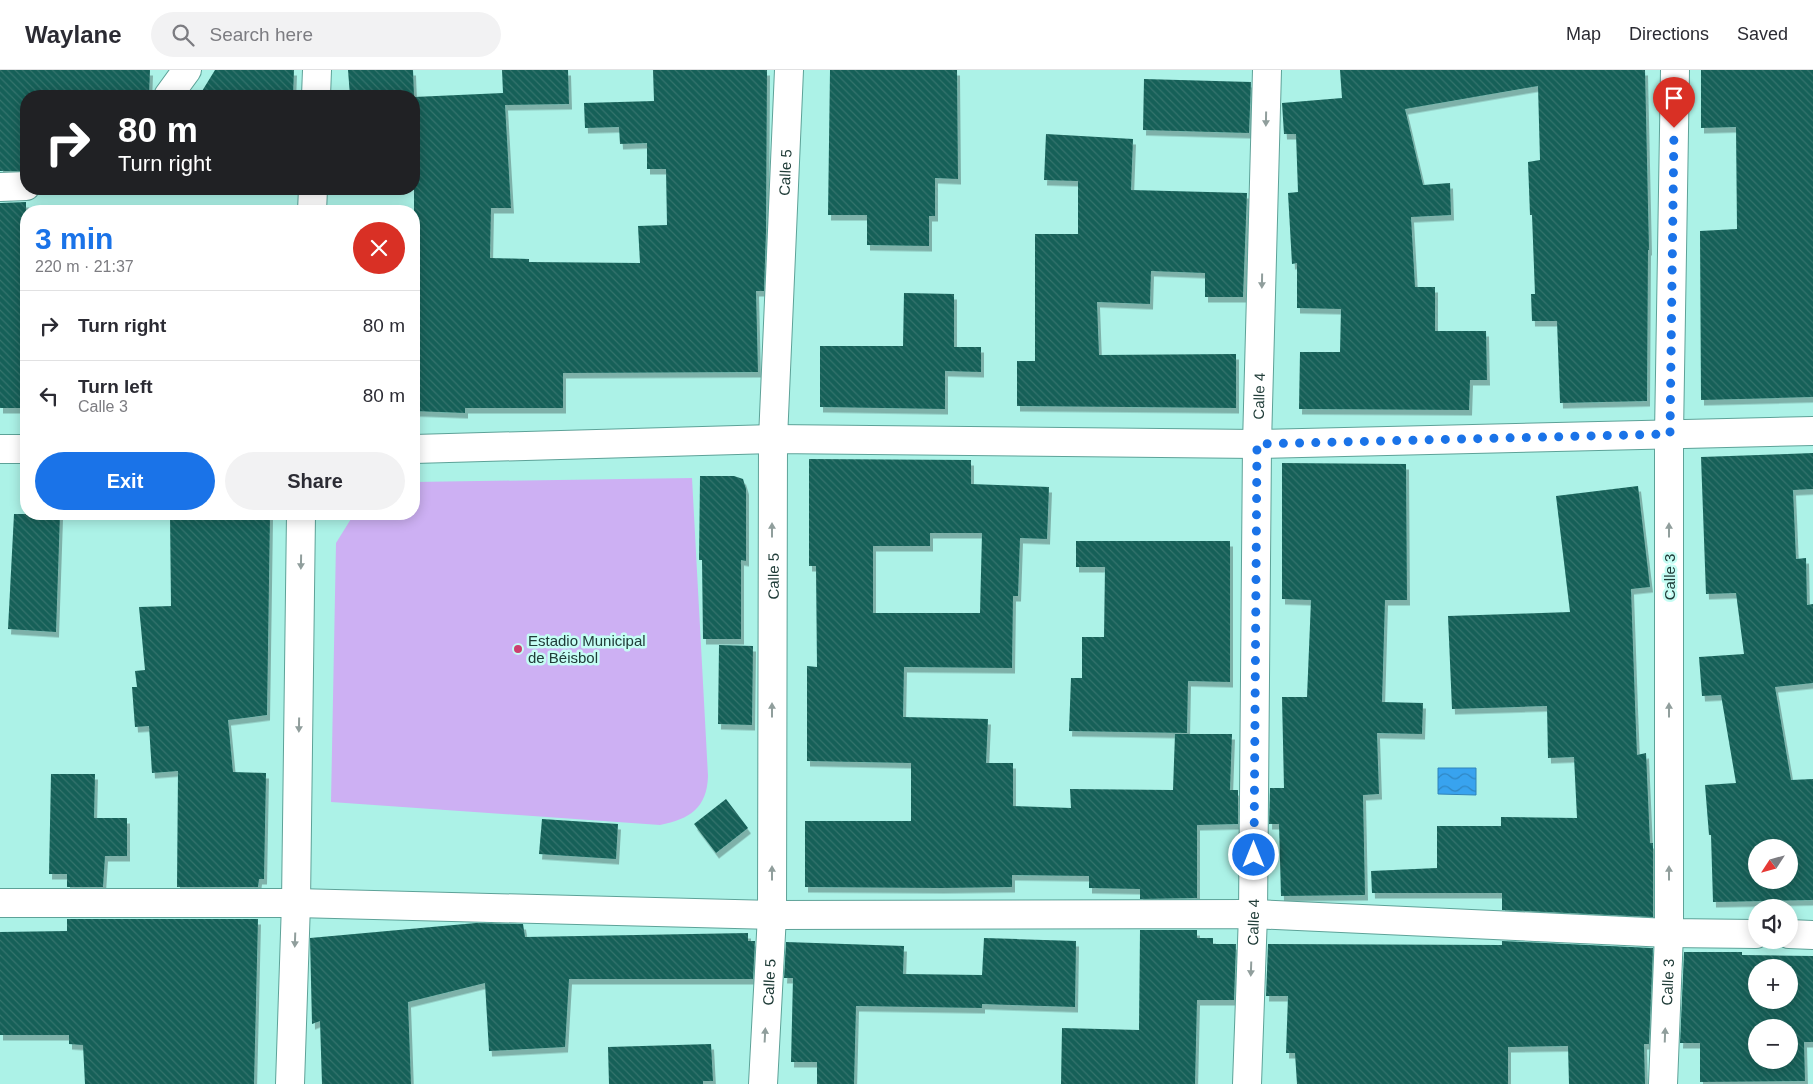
<!DOCTYPE html>
<html lang="en">
<head>
<meta charset="utf-8">
<style>
  :root { --surface:#fff; --page:#f2f2f3; --text:#2b2b33; --muted:#7c7c81; --line:#e1e1e2; --accent:#1a73e8 }
  body { margin:0; font-family:Arial,sans-serif; background:var(--page); color:var(--text); height:100vh; display:flex; flex-direction:column; font-size:19px; white-space:nowrap }
  * { box-sizing:border-box; margin:0 }
  p { font-size:16px; color:var(--muted) }
  .icon { flex:none; width:28px; height:28px; fill:none; stroke:currentColor; stroke-width:2; stroke-linecap:round; stroke-linejoin:round }
  .map { position:relative; flex:1; overflow:hidden }
  .sheet { position:absolute; left:20px; top:135px; width:400px; height:315px; display:flex; flex-direction:column; background:var(--surface); border-radius:20px; box-shadow:0 2px 12px #0003 }
  .sheet>* { flex:none }
  .banner { position:absolute; left:20px; top:20px; width:400px; height:105px; border-radius:20px; box-shadow:0 2px 12px #0003; background:#202124; color:#fff; overflow:hidden }
  .needle { width:32px; rotate:234deg }
  .buttons { position:absolute; left:1748px; top:769px; display:grid; gap:10px }
  .buttons a { display:grid; place-items:center; width:50px; height:50px; border-radius:50%; background:var(--surface); box-shadow:0 2px 12px #0003; font-size:25px }
  .pin { position:absolute; display:grid; place-items:center; width:42px; height:42px; color:#fff; margin:-51px -21px; border-radius:50% 50% 50% 0; rotate:-45deg; box-shadow:0 0 5px #0007 }
  .pin .icon { rotate:45deg }
  .me { position:absolute; width:55px; margin:-28px; rotate:0deg; stroke-linejoin:round; filter:drop-shadow(0 0 4px #0008) }
  .turn { display:flex; align-items:center; gap:18px; height:105px; padding:0 15px; font-size:22px }
  .turn .icon { width:65px; height:65px; stroke-width:2.5 }
  .turn b { display:block; font-size:35px; line-height:42px }
  .round { display:grid; place-items:center; flex:none; width:52px; height:52px; border-radius:26px; background:var(--page) }
  .headline { display:flex; align-items:center; justify-content:space-between; height:85px; padding:0 15px }
  h1 { font-size:30px; font-weight:700; line-height:38px; color:var(--accent) }
  .button { display:flex; gap:10px; margin-top:auto; padding:10px 15px }
  .button a { flex:1; height:58px; border-radius:30px; background:var(--accent); color:#fff; font-size:20px; font-weight:700; line-height:58px; text-align:center }
  .button a+a { background:var(--page); color:var(--text) }
  ul { padding:0; list-style:none }
  li { display:flex; align-items:center; gap:15px; height:70px; padding:0 15px; border-top:1px solid var(--line) }
  li div { flex:1 }
  li b { display:block; font-size:19px }
  li em { font-style:normal }
  header { display:flex; align-items:center; gap:30px; box-sizing:border-box; height:70px; padding:0 25px; background:var(--surface); border-bottom:1px solid var(--line) }
  header strong { font-size:24px }
  nav { display:flex; gap:28px; margin-inline-start:auto; font-size:18px }
  .search { width:350px; height:45px; background:var(--page); display:flex; align-items:center; gap:12px; box-sizing:border-box; padding:0 18px; border-radius:28px; color:var(--muted); font-size:19px }
  .map>svg:first-child { display:block }
</style>
</head>
<body>
<header>
<strong>Waylane</strong>
<div class="search"><svg class="icon" aria-label="search" viewBox="0 0 24 24"><circle cx="10" cy="10" r="6"/><path d="M15 15l6 6"/></svg>Search here</div>
<nav><a>Map</a><a>Directions</a><a>Saved</a></nav>
</header>
<div class="map">
<svg width="1813" height="1014" viewBox="0 0 1813 1014">
  <defs>
    <pattern id="water-waves" width="16" height="10" patternUnits="userSpaceOnUse" patternTransform="scale(1.25)"><rect width="16" height="10" fill="#38a3ef"/><path d="M0 5q4-4 8 0t8 0" fill="none" stroke="#2f86c3"/></pattern>
    <pattern id="building-back-hatch" width="6" height="6" patternUnits="userSpaceOnUse" patternTransform="scale(1.25)"><rect width="6" height="6" fill="#156058"/><path d="M-1 5l2 2M0 0l6 6M5-1l2 2" fill="none" stroke="#36746d"/></pattern>
    <filter id="shadow"><feDropShadow dx="3" dy="5.5" stdDeviation="0" flood-color="#0004"/></filter>
  </defs>
  <rect width="100%" height="100%" fill="#acf2e7"/>
  <path fill="#cdb0f3" d="M692,408L708,706C707,738 690,749 660,755L331,732L336,473L354,444H414V412Z"/>
  <path fill="url(#water-waves)" stroke="#3184b8" d="M1438,698H1476V725L1438,724Z"/>
  <path fill="url(#building-back-hatch)" fill-rule="evenodd" filter="url(#shadow)" d="M0,0H150L149,26H26V101H0Z
    M215,0H294L293,26H199Z
    M348,0H413L414,26H350Z
    M502,0H568L569,34L505,35L511,138H491L490,188L529,189V192L640,193L638,156L667,155L666,99H647V73L620,74L619,57L585,58L584,33L654,31L653,0H767L766,161L764,221H756L758,302L563,303V338H465V343L414,341V27L503,23Z
    M830,0H957L958,109L935,108V146H929V176L867,175V145H828Z
    M1340,0H1645L1649,180H1648L1647,331L1560,333L1557,251H1532L1531,224H1535L1532,145H1530L1528,92L1540,90L1538,16L1405,39L1423,115L1450,113L1451,145L1411,147L1415,217H1435V261H1486L1487,310H1470L1469,340L1299,339L1300,282H1340L1341,239L1297,238V193L1292,194L1288,123L1298,122L1296,64H1284L1282,33L1342,28Z
    M1701,0H1813V327L1701,330L1700,161L1737,159L1736,57L1701,58Z
    M1144,9L1251,12L1249,63L1143,60Z
    M1046,64L1133,69L1131,120L1247,123L1243,227H1205V203L1151,201L1150,234L1097,232L1099,285L1236,284V338L1017,336V291H1035V164H1078V111L1044,110Z
    M26,132V338H0V133Z
    M904,223L954,224V277H981V302L945,301V339L820,337V276H903Z
    M1813,383V419L1793,420L1796,489L1806,488L1807,535L1813,534V613L1775,617L1791,710L1813,709V830L1713,832L1711,765H1709L1705,715L1736,713L1721,625L1702,626L1699,587L1744,584L1736,523L1706,524L1701,387ZM1756,778H1789V810H1756Z
    M809,389L971,390V414L1049,417L1047,469L1020,468L1018,526H1013L1012,598L904,597L903,647L988,649L986,693H1013V736L1071,738L1070,719L1173,720L1175,664H1232L1230,720H1238V754L1197,755V828L1140,829V819L1089,818V806L1012,805V817L941,818L805,817V751H911V693L807,691V596L817,597L816,496H809ZM930,463H982L980,543H873V476H930Z
    M1282,393L1406,394L1407,530H1385L1382,632L1423,633L1422,664L1377,663L1379,724L1363,725L1365,825L1281,826L1279,754H1269L1270,718H1284L1282,627H1307L1311,530L1282,529Z
    M700,406H734L743,409L746,419V491L741,490V569H703L702,490H699Z
    M1638,416L1650,517L1631,519L1635,634L1637,685L1646,683L1650,773H1653V847L1502,840V823H1372L1371,801L1437,798V756H1501V747L1577,748L1574,687L1548,688L1547,636L1452,639L1448,546L1570,542L1556,426Z
    M14,444H60L56,562L8,559Z
    M170,444H270L267,645L228,650L233,702L266,703L264,809H259L258,817H177L178,701L152,703L149,656L135,657L132,617H137L135,601L145,600L139,537L171,536Z
    M1076,471H1230V612L1188,611L1187,663L1069,661L1071,608H1082V567H1104L1105,497H1076Z
    M719,575L753,576L752,655L718,654Z
    M51,704H95L94,748H127V786H105L103,817H67V804H49Z
    M726,729L748,758L716,783L694,754Z
    M542,749L618,754L616,789L539,784Z
    M67,849H258L254,1014H85L83,975L69,974V965H0V862L67,861Z
    M476,853L523,854L525,867L748,863V871H755L753,909H569L565,977L489,981L485,913L408,932L411,1014H322L320,951L312,954L310,868Z
    M1140,860H1197V868H1213V874H1236L1234,930H1197L1195,1014H1061L1062,958L1139,960Z
    M984,868L1076,871L1075,937L982,934V938L856,936L854,1014H817V992H791L793,908H784L786,872L904,876L903,904L982,905Z
    M1502,871L1653,878L1649,974H1644L1645,1014H1569L1568,976L1508,977V1014H1297L1295,983H1286L1288,926H1266L1268,874L1502,875Z
    M1684,882H1742V885L1813,886V972H1804L1805,1011L1700,1012V973H1680ZM1756,898H1789V930H1756ZM1756,958H1789V990H1756Z
    M711,974L713,1011H703V1014H609L608,977Z"/>
  <g fill="none" stroke-linecap="round" stroke-linejoin="round">
    <defs>
      <g id="street">
        <path d="M168,26L187,0"/>
        <path d="M316,26L317,0"/>
        <path d="M0,117L26,116"/>
        <path d="M312,141L313,119"/>
        <path d="M0,379H26"/>
        <path d="M414,379L773,369L1257,374L1813,361"/>
        <path d="M0,833H296L772,845L1253,844L1669,863L1756,864"/>
        <path d="M1789,864L1813,865"/>
        <path d="M290,1014L296,833L301,444"/>
        <path id="s1" d="M763,1014L772,845L773,369L789,0"/>
        <path id="s2" d="M1247,1014L1253,844L1257,374L1267,0"/>
        <path id="s3" d="M1663,1014L1669,863V364L1675,0"/>
      </g>
    </defs>
    <use href="#street" stroke="#5da298" stroke-width="30"/>
    <use href="#street" stroke="#fff" stroke-width="28"/>
  </g>
  <defs><path id="oneway-solid" d="M-6-.8H1V-3.2L6.5 0L1 3.2V.8H-6Z" transform="scale(1.25)"/></defs>
  <g fill="#909e9c">
    <use href="#oneway-solid" transform="translate(1266 49) rotate(91)"/>
    <use href="#oneway-solid" transform="translate(1262 211) rotate(91)"/>
    <use href="#oneway-solid" transform="translate(772 460) rotate(-90)"/>
    <use href="#oneway-solid" transform="translate(1669 460) rotate(-90)"/>
    <use href="#oneway-solid" transform="translate(301 492) rotate(91)"/>
    <use href="#oneway-solid" transform="translate(772 640) rotate(-90)"/>
    <use href="#oneway-solid" transform="translate(1669 640) rotate(-90)"/>
    <use href="#oneway-solid" transform="translate(299 655) rotate(91)"/>
    <use href="#oneway-solid" transform="translate(772 803) rotate(-90)"/>
    <use href="#oneway-solid" transform="translate(1669 803) rotate(-90)"/>
    <use href="#oneway-solid" transform="translate(295 870) rotate(92)"/>
    <use href="#oneway-solid" transform="translate(1251 899) rotate(92)"/>
    <use href="#oneway-solid" transform="translate(765 965) rotate(-87)"/>
    <use href="#oneway-solid" transform="translate(1665 965) rotate(-88)"/>
  </g>
  <g fill="none" stroke-linecap="round" stroke-linejoin="round">
    <path stroke="#1a73e8" stroke-width="9" stroke-dasharray="0 16.2" d="M1254,785L1257,374L1670,364L1674,58"/>
  </g>
  <circle fill="#cc3f6f" stroke="#c5fdf4" stroke-width="2" cx="518" cy="579" r="5"/>
  <g text-anchor="middle" dominant-baseline="central" stroke-width="5" stroke-linejoin="round" paint-order="stroke">
    <g font-size="15" fill="#203c38" stroke="#c5fdf4">
      <text stroke="none"><textPath href="#s1" startOffset="912">Calle 5</textPath></text>
      <text stroke="none"><textPath href="#s2" startOffset="688">Calle 4</textPath></text>
      <text stroke="none"><textPath href="#s1" startOffset="508">Calle 5</textPath></text>
      <text transform="translate(1669 507) rotate(-90)">Calle 3</text>
      <text stroke="none"><textPath href="#s2" startOffset="162">Calle 4</textPath></text>
      <text stroke="none"><textPath href="#s1" startOffset="102">Calle 5</textPath></text>
      <text stroke="none"><textPath href="#s3" startOffset="102">Calle 3</textPath></text>
    </g>
    <g font-size="15" fill="#203c38" stroke="#c5fdf4" text-anchor="start">
      <text x="528" y="570">Estadio Municipal<tspan x="528" dy="17">de Béisbol</tspan></text>
    </g>
  </g>
</svg>
<div class="buttons">
<a><svg class="needle" viewBox="-14 -14 28 28"><path d="M0-13l5 13h-10z" fill="#e53935"/><path d="M0 13l5-13h-10z" fill="#7c7c81"/></svg></a>
<a><svg class="icon" aria-label="sound" viewBox="0 0 24 24"><path d="M4 9h4l5-4v14l-5-4H4zM17 9q2 3 0 6"/></svg></a>
<a>+</a>
<a>−</a>
</div>
<div class="pin" style="left:1674px;top:58px;background:#d93025"><svg class="icon" aria-label="arrive" viewBox="0 0 24 24"><path d="M6 21V4h12l-3 4 3 4H6"/></svg></div>
<svg class="me" style="left:1254px;top:785px" viewBox="-20 -20 40 40"><circle r="17" fill="#1a73e8" stroke="#fff" stroke-width="3"/><path d="M0-11L8 9 0 5-8 9z" fill="#fff"/></svg>
<div class="banner">
<div class="turn"><svg class="icon" aria-label="right" viewBox="0 0 24 24"><path d="M7 20v-9h11M14 6l5 5-5 5"/></svg><div><b>80 m</b>Turn right</div></div>
</div>
<section class="sheet">
<div class="headline"><div><h1>3 min</h1><p>220 m · 21:37</p></div><a class="round" style="background:#d93025;color:#fff"><svg class="icon" aria-label="close" viewBox="0 0 24 24"><path d="M6 6l12 12M18 6L6 18"/></svg></a></div>
<ul>
<li><svg class="icon" aria-label="right" viewBox="0 0 24 24"><path d="M7 20v-9h11M14 6l5 5-5 5"/></svg><div><b>Turn right</b></div><em>80 m</em></li>
<li><svg class="icon" aria-label="left" viewBox="0 0 24 24"><path d="M17 20v-9H6M10 6l-5 5 5 5"/></svg><div><b>Turn left</b><p>Calle 3</p></div><em>80 m</em></li>
</ul>
<div class="button"><a>Exit</a><a>Share</a></div>
</section>
</div>
</body>
</html>
